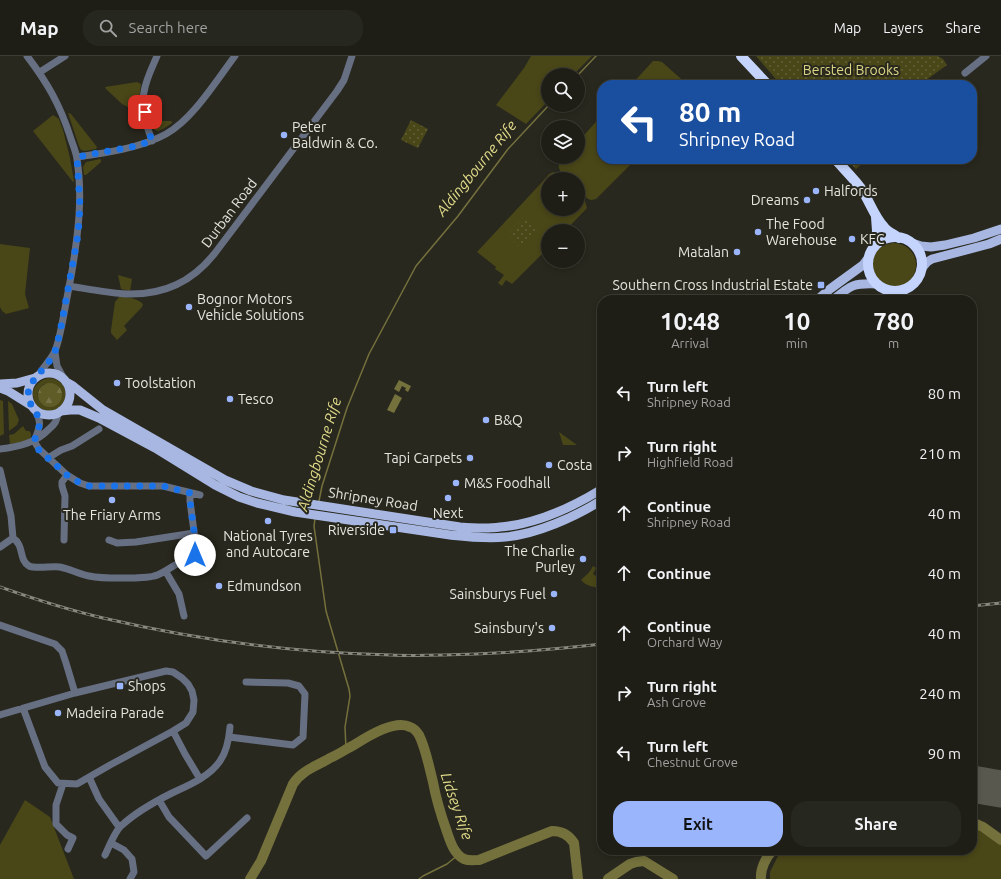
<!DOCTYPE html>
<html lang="en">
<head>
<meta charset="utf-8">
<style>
  :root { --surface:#1e1e16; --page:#26271f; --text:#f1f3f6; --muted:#a1a2a1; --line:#3c3c35; --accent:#9bb5fd }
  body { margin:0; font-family:Ubuntu,sans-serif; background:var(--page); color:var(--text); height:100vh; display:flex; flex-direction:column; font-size:15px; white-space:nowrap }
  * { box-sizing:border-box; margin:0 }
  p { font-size:13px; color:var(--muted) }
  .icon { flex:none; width:22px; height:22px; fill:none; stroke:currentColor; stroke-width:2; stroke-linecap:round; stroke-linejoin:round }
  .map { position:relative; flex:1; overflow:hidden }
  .panel { position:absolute; left:597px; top:239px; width:380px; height:560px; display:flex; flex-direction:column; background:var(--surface); border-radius:16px; box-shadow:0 2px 6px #0003,0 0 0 1px var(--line) }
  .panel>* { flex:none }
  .banner { position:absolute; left:597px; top:24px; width:380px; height:84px; border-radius:16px; box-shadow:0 2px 6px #0003,0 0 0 1px var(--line); background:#1a4fa0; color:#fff; overflow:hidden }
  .buttons { position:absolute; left:541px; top:12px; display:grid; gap:8px }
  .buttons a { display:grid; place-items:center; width:44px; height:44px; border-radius:50%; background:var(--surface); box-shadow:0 2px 6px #0003,0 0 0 1px var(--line); font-size:20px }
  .pin { position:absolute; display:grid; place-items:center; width:34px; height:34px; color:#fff; margin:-17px; border-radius:8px; box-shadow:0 2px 6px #0006 }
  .me { position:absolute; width:44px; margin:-22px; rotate:0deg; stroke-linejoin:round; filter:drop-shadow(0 0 3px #0008) }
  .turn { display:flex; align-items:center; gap:14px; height:84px; padding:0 16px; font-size:18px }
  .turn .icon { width:52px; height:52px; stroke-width:2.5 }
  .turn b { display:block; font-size:28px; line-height:34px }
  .eta { display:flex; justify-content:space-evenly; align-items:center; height:68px; text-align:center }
  .eta b { font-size:24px; font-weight:700; line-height:28px }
  .action { display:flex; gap:8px; margin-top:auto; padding:8px 16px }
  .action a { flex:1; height:46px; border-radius:16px; background:var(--accent); color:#111; font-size:16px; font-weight:700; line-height:46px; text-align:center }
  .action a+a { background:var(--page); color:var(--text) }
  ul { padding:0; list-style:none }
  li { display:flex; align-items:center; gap:12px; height:60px; padding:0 16px }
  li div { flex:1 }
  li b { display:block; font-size:15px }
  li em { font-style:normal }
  header { display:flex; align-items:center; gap:24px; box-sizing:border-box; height:56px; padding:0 20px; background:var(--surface); border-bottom:1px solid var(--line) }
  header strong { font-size:19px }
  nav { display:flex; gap:22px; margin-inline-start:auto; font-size:14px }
  .search { width:280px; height:36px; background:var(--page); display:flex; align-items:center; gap:10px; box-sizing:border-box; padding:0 14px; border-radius:16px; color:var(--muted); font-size:15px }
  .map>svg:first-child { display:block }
</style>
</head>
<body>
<header>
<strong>Map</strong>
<div class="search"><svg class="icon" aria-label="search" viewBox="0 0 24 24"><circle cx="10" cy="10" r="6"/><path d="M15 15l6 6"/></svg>Search here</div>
<nav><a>Map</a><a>Layers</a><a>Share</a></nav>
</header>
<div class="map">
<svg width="1001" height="823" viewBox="0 0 1001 823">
  <defs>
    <pattern id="forest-firs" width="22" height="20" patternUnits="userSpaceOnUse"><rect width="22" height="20" fill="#605c28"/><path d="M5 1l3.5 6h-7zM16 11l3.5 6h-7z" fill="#777347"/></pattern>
    <pattern id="park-dots" width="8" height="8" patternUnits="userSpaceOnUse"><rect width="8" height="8" fill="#494618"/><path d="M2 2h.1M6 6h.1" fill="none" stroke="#636139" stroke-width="1.8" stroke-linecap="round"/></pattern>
  </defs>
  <rect width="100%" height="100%" fill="#28281e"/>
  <path fill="#494618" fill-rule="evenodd" d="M531,0H592L573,19H548V45L526,68L496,49L524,12Z
    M653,5H658L662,6L688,29H631Z
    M137,26L141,28L139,44L140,56H138L122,48L106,33L105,31Z
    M68,57H69L71,58L97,91L96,93L85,95L81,94L79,90Z
    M53,59L59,63L63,74L70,102L74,125L73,126L33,75Z
    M602,59V103H636L596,143L591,144L588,143L578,133V123H568C559,113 554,112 565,101H578V86Z
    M152,65H171L172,66V67L163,73L158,75C152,74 152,70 152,65Z
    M100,103L101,104V106L86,119H84L83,111L86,106Z
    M553,116L558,118L563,123H548V153H578V138L585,145L587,152L565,175H548V192L512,228L506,224L502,230L498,227L504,219L495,213L496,211L477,196L543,125L549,118Z
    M872 209a22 22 0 1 1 44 0a22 22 0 1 1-44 0Z
    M0,188L30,192L25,238L29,252L6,258L2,255L0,251Z
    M118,219L132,223L130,235L121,233Z
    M119,241C128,241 137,242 143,248L142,251L124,270L127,274L117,284L111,277V274L115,246Z
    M48,322C77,323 66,363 44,354C40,352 36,349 35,346C29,334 37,325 48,322ZM44,328L58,330L61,338L60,345L42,348C36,341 36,334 44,328Z
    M0,344L3,345L4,378L0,380Z
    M8,345L12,348L19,364L17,369L9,375Z
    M23,370L26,375H29L31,377V381C26,386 17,387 10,388L9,379L14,378Z
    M559,376L577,389H563Z
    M593,510L596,512L593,518L602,524V531C594,532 586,530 581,524C587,518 588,519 593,510Z
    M25,744L50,761L74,823H0V789Z
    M972,770L980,772L1001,789V823H770V816L781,794H972Z"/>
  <path fill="url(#forest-firs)" d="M38 339a12 12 0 1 1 24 0a12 12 0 1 1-24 0Z"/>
  <path fill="url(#park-dots)" d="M756,0H938L943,3L947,9L919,29H781Z
    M411,64L428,73L418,92L401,84Z
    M846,103H861L864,106L856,113Z
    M525,160L539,174L521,192L507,178Z"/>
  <path fill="#75713d" d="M399,324L411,330L408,336L405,334L406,332L402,330L399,336L394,333Z
    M395,338L402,342L394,357L387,354Z"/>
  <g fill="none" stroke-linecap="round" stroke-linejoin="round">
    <path stroke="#75713d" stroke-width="1.5" d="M578,19L596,0
      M319,445L322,430L347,352L369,298L416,210L458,160L508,93L549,49
      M315,463L314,470L326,555L349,633L350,640L345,671L346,693
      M419,823L423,820L447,808L458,799"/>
    <path stroke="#75713d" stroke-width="10" d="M972,766L983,771L1001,784
      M250,823L261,805L293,728C302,714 317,710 330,702C339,698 346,693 354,689C367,681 395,663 410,671C414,672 417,676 419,679C426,693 429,711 433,726C436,743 441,759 447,776C450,785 454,798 464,803C469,805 474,804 479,804L552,775C561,775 569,779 574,787L578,823
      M608,823L630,808L636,806L644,805L673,823
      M761,823C760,813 766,801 773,794"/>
    <path stroke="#58584e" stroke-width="37" d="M972,728L1001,733"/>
    <path stroke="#676f83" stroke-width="7" d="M27,0C47,26 60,49 70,80C72,87 76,95 77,103C83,141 78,178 72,215C69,231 66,247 63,263C61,273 59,285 55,295C51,304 43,311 38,320
      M40,16L65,0
      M965,17L986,0
      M152,85C147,72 141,49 144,36C146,23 152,12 157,0
      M77,101C105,97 141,92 166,78C193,63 216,25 235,0
      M69,230C88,233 108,237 127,238C164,239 192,226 215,197L337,35L344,24L352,0
      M55,296L57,310L64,323
      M33,352C43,365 40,371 34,385
      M34,385L39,393L67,419L80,427L89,430H163L200,439
      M0,393C18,391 36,387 49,373C55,368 57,365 58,357
      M48,402L61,394L72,390L99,373
      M0,414L11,460L13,482L0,491
      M13,482C25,490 18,503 29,510C35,513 51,510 60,511C70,513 79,518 89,520C104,523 120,522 135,522C141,521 148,522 154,520C162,518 168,513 175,509C182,505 188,502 195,499L196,491L190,445V437
      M64,484L65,440L62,430V426L67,419
      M109,484L117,487L136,486L194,477
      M166,516L179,538L184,560
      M0,569L55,588L62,595L66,607L75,637
      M0,659L75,637L166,615L173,616L182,622L188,628L192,635L194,644L193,656L186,667L173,675L110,709L77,728L58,727L45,711L23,652
      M173,675L185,698L200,723
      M229,681L293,689L303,681L305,638L299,630L288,627L246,626
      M89,721L99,743L119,771
      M63,728L56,749V768L67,779L73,782L68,793
      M159,744L169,761L206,800L247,762
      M111,787L124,794L132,803L134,816L130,823
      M105,799C109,791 115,775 121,770C136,756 154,746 172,737C189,729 209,721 220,705C227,695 229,683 230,671"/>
    <path stroke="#a8b7e1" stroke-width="9" d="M912,187L921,190L931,191L945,189L974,182L1001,173
      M921,213L927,206L932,203L989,188L1001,183
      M817,244L830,233L863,209L869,201
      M833,244C851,229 853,227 877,228
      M28 338a21 21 0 1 1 42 0a21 21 0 1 1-42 0Z
      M66,326L73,330L103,354L225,424L251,435L284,444L460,471C473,472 487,473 500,471C537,468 571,452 602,433
      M0,328L17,327L35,322
      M0,332L8,335L32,350
      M61,355L70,354H80L99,362L155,392L215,429L239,441L257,447L295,456L450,479C469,481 487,483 505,481C537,478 575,461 602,444"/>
    <path stroke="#c5d4fc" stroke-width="10" d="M741,0L768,29
      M835,103C843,112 852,121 860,131C869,143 873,159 884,171C888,176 894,178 899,182
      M868 208a27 27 0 1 1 54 0a27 27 0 1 1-54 0Z
      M875,190L877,175L876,161"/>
    <defs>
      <path id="rail" d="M0,531C34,543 68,554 103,562C197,584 294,597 391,599C408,600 426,599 443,599C496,598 549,594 602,588
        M972,550L1001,547"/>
    </defs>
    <use href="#rail" stroke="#88887f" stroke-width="3"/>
    <use href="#rail" stroke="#28281e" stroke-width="1.5" stroke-dasharray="4.5" stroke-linecap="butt"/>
  </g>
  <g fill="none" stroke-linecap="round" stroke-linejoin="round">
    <path stroke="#1a73e8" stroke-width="7" stroke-dasharray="0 12.6" d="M145,56L149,76L152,85L136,90L77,101L80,150L78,179L60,276L55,296L51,303L42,314L38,320L31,327L29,332L28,338L29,345L36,357L39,362V374L34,385L39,394L67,419L80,427L89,430H163L190,437V445L196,491L195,499"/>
  </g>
  <g fill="#9bb5fd" stroke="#28281e" stroke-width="1.5">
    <circle cx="284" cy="79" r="4"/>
    <circle cx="816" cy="135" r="4"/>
    <circle cx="807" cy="144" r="4"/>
    <circle cx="758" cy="176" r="4"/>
    <circle cx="852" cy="183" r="4"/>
    <circle cx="737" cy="196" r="4"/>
    <rect x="817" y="225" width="8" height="8" rx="2"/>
    <circle cx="189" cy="251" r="4"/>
    <circle cx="117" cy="327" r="4"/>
    <circle cx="230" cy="343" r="4"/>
    <circle cx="486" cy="364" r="4"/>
    <circle cx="470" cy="402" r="4"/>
    <circle cx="549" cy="409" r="4"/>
    <circle cx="456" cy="427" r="4"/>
    <circle cx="448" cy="442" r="4"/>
    <circle cx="112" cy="444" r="4"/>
    <circle cx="268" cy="465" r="4"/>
    <rect x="389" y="470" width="8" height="8" rx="2"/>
    <circle cx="583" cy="503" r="4"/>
    <circle cx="219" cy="530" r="4"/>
    <circle cx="554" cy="538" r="4"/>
    <circle cx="552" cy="572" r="4"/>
    <rect x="116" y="626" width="8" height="8" rx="2"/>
    <circle cx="58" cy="657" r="4"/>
  </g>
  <g text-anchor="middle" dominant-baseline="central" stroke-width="4" stroke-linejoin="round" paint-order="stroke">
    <g font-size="14" fill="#dbd584" stroke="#28281e">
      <text x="851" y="14">Bersted Brooks</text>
    </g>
    <g font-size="14" fill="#e5e5de" stroke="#28281e" text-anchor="start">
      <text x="292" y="71">Peter<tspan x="292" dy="16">Baldwin &amp; Co.</tspan></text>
      <text x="824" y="135">Halfords</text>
      <text x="799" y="144" text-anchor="end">Dreams</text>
      <text x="766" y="168">The Food<tspan x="766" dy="16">Warehouse</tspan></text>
      <text x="860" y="183">KFC</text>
      <text x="729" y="196" text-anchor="end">Matalan</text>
      <text x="813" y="229" text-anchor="end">Southern Cross Industrial Estate</text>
      <text x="197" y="243">Bognor Motors<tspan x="197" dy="16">Vehicle Solutions</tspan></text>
      <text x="125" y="327">Toolstation</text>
      <text x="238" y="343">Tesco</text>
      <text x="494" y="364">B&amp;Q</text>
      <text x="462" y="402" text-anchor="end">Tapi Carpets</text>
      <text x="557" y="409">Costa</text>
      <text x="464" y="427">M&amp;S Foodhall</text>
      <text x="448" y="457" text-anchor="middle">Next</text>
      <text x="112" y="459" text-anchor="middle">The Friary Arms</text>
      <text x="385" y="474" text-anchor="end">Riverside</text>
      <text x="268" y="480" text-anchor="middle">National Tyres<tspan x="268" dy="16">and Autocare</tspan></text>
      <text x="575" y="495" text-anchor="end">The Charlie<tspan x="575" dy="16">Purley</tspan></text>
      <text x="227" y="530">Edmundson</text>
      <text x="546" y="538" text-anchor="end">Sainsburys Fuel</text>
      <text x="544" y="572" text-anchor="end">Sainsbury's</text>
      <text x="128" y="630">Shops</text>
      <text x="66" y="657">Madeira Parade</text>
    </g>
    <g font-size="14" fill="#e5e5de" stroke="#28281e">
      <text transform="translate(229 157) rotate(-53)">Durban Road</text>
      <text transform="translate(373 443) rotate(9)">Shripney Road</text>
    </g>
    <g font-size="15" font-style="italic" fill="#e0da89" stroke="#28281e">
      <text transform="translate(476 112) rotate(-51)">Aldingbourne Rife</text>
      <text transform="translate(319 398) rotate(-73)">Aldingbourne Rife</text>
      <text transform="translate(457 750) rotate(71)">Lidsey Rife</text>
    </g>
  </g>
</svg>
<div class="buttons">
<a><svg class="icon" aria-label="search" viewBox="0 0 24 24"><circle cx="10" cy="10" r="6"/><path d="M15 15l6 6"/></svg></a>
<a><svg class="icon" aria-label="layers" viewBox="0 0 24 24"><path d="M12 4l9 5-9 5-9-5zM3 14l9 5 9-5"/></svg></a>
<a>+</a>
<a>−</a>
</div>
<div class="pin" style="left:145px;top:56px;background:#d93025"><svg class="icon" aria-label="arrive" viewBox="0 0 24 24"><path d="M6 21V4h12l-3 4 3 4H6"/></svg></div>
<svg class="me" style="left:195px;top:499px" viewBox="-20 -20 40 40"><circle r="19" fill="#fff"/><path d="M0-13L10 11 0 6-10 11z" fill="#1a73e8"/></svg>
<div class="banner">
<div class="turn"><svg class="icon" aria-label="left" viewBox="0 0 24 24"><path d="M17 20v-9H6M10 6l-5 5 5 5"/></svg><div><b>80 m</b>Shripney Road</div></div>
</div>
<section class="panel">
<div class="eta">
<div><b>10:48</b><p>Arrival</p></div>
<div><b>10</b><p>min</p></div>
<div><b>780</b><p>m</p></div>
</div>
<ul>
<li><svg class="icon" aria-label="left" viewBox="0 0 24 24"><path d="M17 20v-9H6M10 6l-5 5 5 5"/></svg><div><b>Turn left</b><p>Shripney Road</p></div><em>80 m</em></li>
<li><svg class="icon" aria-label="right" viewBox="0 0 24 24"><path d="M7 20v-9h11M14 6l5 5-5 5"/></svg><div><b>Turn right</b><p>Highfield Road</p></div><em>210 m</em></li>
<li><svg class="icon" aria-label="ahead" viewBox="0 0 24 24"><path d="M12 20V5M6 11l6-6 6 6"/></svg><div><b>Continue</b><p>Shripney Road</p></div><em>40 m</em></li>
<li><svg class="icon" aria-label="ahead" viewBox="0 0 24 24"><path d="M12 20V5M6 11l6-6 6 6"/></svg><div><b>Continue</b></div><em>40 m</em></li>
<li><svg class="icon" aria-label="ahead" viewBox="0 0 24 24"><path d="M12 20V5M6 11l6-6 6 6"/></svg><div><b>Continue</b><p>Orchard Way</p></div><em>40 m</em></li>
<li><svg class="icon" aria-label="right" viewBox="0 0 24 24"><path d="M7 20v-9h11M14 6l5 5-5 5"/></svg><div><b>Turn right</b><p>Ash Grove</p></div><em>240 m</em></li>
<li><svg class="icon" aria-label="left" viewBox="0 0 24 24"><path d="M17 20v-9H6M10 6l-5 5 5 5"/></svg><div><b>Turn left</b><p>Chestnut Grove</p></div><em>90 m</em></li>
</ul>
<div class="action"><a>Exit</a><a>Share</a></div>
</section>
</div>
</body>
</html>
